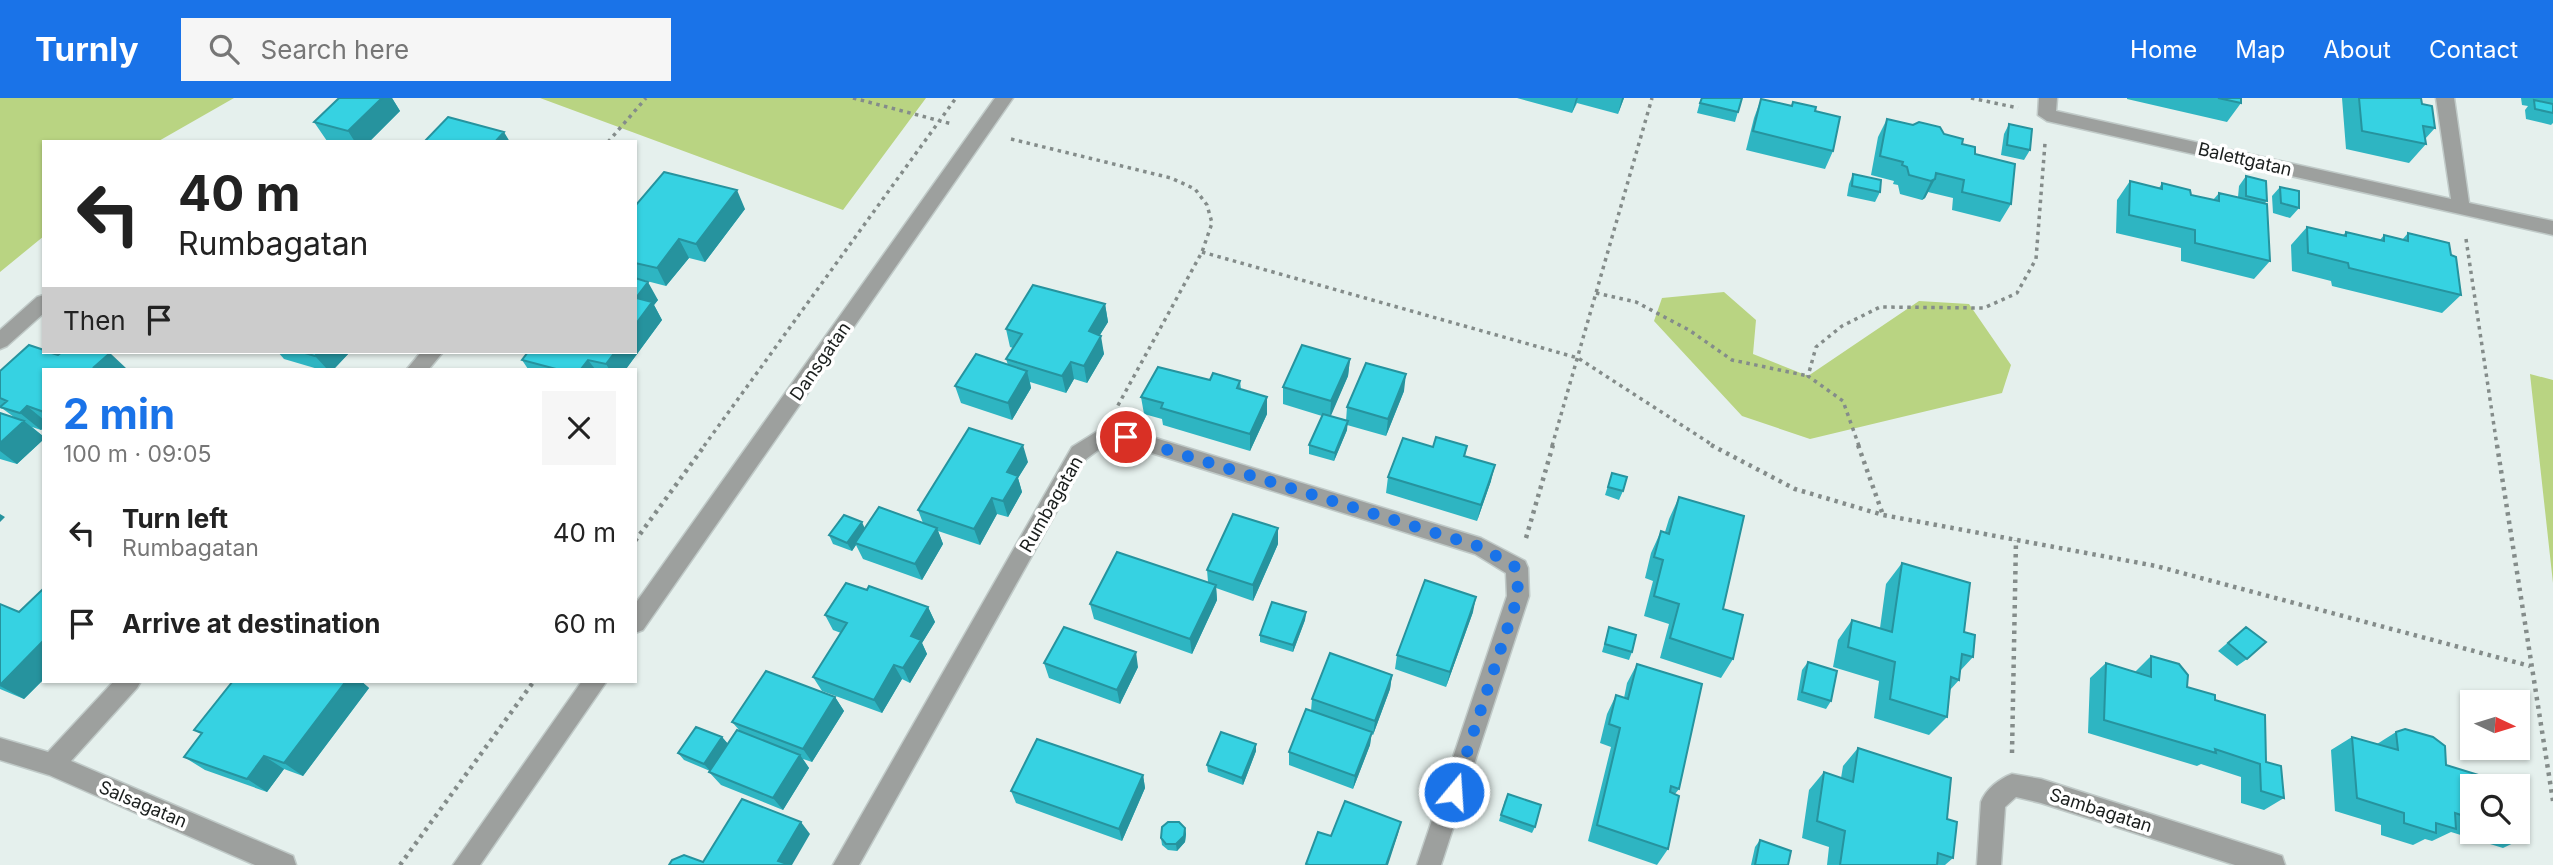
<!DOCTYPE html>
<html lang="en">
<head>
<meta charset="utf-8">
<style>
  :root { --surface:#fff; --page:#f6f6f6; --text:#222; --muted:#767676; --accent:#1a73e8 }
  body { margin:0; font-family:Inter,sans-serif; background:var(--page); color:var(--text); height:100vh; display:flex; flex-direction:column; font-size:26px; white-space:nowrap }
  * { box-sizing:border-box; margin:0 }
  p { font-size:23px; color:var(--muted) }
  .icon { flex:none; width:38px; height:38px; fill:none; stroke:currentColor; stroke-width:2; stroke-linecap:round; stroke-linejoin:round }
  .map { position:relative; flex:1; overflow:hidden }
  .details { position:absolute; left:42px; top:270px; width:595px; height:315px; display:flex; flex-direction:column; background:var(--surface); border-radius:0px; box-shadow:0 2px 5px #0004 }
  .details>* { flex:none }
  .top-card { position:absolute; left:42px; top:42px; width:595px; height:214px; border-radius:0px; box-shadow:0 2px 5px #0004; background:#fff; color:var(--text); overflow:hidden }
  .needle { width:46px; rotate:94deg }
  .buttons { position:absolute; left:2460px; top:592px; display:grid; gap:14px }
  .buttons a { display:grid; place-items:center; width:70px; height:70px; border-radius:0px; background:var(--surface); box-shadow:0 2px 5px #0004; font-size:35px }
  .pin { position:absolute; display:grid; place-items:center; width:60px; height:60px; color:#fff; margin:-30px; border:4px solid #fff; border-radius:50%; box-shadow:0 2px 7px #0007 }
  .me { position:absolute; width:77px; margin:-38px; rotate:18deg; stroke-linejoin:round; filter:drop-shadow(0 0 5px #0008) }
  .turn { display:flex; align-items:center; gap:24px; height:147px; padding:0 21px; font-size:32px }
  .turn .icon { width:91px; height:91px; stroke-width:2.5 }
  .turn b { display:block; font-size:49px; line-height:60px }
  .then { display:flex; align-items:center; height:66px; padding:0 21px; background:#0003; gap:14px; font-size:26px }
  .round { display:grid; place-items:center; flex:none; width:74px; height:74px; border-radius:0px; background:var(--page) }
  .headline { display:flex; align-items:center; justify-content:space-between; height:119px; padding:0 21px }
  h1 { font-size:42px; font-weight:700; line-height:52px; color:var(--accent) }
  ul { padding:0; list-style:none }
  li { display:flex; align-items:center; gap:21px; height:91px; padding:0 21px }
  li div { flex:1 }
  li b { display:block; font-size:26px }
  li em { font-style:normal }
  header { display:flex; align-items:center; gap:42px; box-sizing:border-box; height:98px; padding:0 35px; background:var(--accent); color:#fff }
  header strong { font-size:33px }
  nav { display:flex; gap:38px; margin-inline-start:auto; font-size:24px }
  .search { width:490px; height:63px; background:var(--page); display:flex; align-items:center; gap:18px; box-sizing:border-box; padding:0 24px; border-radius:0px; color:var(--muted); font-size:26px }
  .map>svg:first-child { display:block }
</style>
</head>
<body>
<header>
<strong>Turnly</strong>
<div class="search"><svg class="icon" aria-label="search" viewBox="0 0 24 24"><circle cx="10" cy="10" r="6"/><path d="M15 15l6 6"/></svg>Search here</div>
<nav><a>Home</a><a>Map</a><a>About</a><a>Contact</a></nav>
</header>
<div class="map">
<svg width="2553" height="767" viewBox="0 0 2553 767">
  <rect width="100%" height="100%" fill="#e5f0ed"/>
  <path fill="#b9d482" d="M0,0H234L157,44H44V138L0,174Z
    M540,0H926L843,112Z
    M1724,194L1756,222L1753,256L1808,278L1919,203L1969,206L2011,267L2002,295L1810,341L1742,318L1654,223L1662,200Z
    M2530,276L2553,282V485Z"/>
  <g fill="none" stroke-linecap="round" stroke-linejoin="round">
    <defs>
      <path id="minor" d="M995,0H1013L643,532L635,535V506Z
        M2039,0H2057L2056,13L2451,101L2436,0H2454L2469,105L2553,123V137L2047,23L2038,17Z
        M44,197V215L7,248L0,251V232L37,199Z
        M421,254H443L429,271H407Z
        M1101,331H1126L1481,440L1525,463L1528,470L1529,498L1441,767H1417L1507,498L1506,475L1475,456L1126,347H1105L1086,361L859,767H833L1072,349Z
        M114,583H141L137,590L71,663L293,758L296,767H255L49,677L0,662V640L48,654Z
        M582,583H607L480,767H453Z
        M2012,676L2041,681L2273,755L2282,758L2285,767H2235L2041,705L2016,699L2005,709L2001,767H1977L1981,704C1986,691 1999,681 2012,676Z"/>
    </defs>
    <use href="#minor" stroke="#c0cac8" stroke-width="3"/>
    <path stroke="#848c8a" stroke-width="3.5" stroke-dasharray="3.5 4.5" stroke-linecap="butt" d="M853,0L952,26
      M1971,0L2018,10
      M1011,41L1171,80L1195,91L1207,107L1212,125L1202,154L1116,311
      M608,44L646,0
      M2466,141L2497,348
      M1202,154L1578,260L1714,348
      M1596,195L1636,204L1689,232L1732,262L1808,278
      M704,348L956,0
      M1552,348L1652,0
      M1859,348L1843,303L1808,278L1816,249L1842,228L1880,209L1984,210L2017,195L2036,161L2045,45"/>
    <path stroke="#848c8a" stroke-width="4.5" stroke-dasharray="3.5 5" stroke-linecap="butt" d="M1711,347L1795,391L1883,417L2156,468L2530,568
      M1858,347L1883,417
      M2497,347L2553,703
      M1526,440L1553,347
      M635,443L705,347
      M2012,655L2016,442
      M400,767L534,583"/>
    <use href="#minor" fill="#9da09e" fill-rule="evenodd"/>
  </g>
  <path fill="#2eb5c2" d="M339,0H392L400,13L369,44H331L327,43L314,24Z
    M1517,0H1624L1618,16L1577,5L1572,15Z
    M1701,0H1742L1735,24L1697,15Z
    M2127,0H2241V5L2227,24L2127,1Z
    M2342,0H2421L2422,6L2435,30L2425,41L2426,46L2409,65L2346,51Z
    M2521,0H2553V25L2551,27L2526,21L2525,12L2528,8L2522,7Z
    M1761,1L1815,13L1833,53L1825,71L1746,52L1754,20Z
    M1887,21L1944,36L1962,46L1975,56L2011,106L2000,124L1952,112L1953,100L1928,94L1925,100L1922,102L1900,96L1898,87L1893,86L1894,83L1871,77L1878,39Z
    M2009,26L2030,52L2024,62L2001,57L2004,36Z
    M1853,76L1880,94L1875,104L1847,98L1849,86Z
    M2246,78L2267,103L2265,105L2270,163L2254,181L2181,163V150L2116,135L2117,102L2130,83L2159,90L2162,85L2191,97L2213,102L2219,95L2238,99L2239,88Z
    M2280,89L2299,110L2290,120L2273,115L2272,98Z
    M635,108L745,111L705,164L689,160L666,188L635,180Z
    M2307,129L2343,137L2346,134L2380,142L2384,137L2402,142L2408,135L2451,157L2461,197L2442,215L2332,188L2331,183L2292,173L2291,147Z
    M635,180L658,202L654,207L662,222L626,271H528L522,262Z
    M1105,206L1108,224L1099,238L1104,256L1087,285L1074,281L1066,295L1030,284L1031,290L1012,322L961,305L955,288L1008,267L1006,261L1013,250L1010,249L1006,231Z
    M278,254H350L334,271H318L284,261Z
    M1350,261L1348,278L1330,318L1346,323L1347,309L1404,293L1386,338L1347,327V332L1334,363L1309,356V347L1322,318L1283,306V289Z
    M44,271V329L41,332L32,329L44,339V341L17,366L0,361V315L14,319L3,311L0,310V273Z
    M1210,282L1240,283L1241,291L1267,299V316L1250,353L1163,327L1162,321L1144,316L1141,299Z
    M1467,348L1465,358L1491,383L1477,423L1386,395L1388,379L1433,349Z
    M1028,364L1018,380L1022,394L1008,419L997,416L980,447L938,433L943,446L922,482L863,461L856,447L852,453L833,446L829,437L865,430L923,425L918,412Z
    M1612,375L1623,393L1619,402L1605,397Z
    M1679,399L1723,511L1733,561L1721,580L1660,560L1669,526L1644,518L1653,483L1645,480L1651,455L1661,433L1665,434L1669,421Z
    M1278,446L1253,503L1216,490L1217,502L1192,556L1094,521L1090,506L1208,484L1207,472Z
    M1902,465L1964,534L1973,559L1960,573L1959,582L1950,592L1947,619L1929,637L1874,620L1879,583L1833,569L1838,542L1852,522L1880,530L1886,486Z
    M44,490V581L24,601L0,591V506L19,514Z
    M867,492L928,509L935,524L922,545L927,556L910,585L902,581L882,615L822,593L813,579L841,535L833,532L825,517Z
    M1306,514L1305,522L1293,554L1260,544V537Z
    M1473,514L1446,589L1395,571L1397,557Z
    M1609,529L1632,554L1629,562L1602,554Z
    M2246,529L2247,561L2237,568L2218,553Z
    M2151,558L2187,589L2215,602L2266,664L2284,700L2264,712L2241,705V679L2201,666L2197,668L2088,635L2090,580L2106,565L2135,574Z
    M1808,564L1831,603L1826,611L1797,602L1802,572Z
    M1044,565L1138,569L1120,606L1049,580Z
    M1637,566L1679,691L1675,696L1668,751L1657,767L1588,743L1611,649L1600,645L1607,616L1616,597L1624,600L1627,585Z
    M1392,577L1390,591L1373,637L1371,636L1370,647L1353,691L1289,667V654L1311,613L1312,601Z
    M233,583H361L369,590L303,678L284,671L267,694L205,672L184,659L201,636L194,632Z
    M835,599L844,613L812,664L803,661L809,670L783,712L721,687L709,674L710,673L684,662L678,655L722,639L728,646L740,633L732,624Z
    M2396,634L2446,667L2473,688V733H2518L2528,738L2503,750L2451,734L2432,743L2425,741L2413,747L2381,737V727L2335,713L2331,652L2352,639L2377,646Z
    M1256,646V653L1243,687L1208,674L1207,667Z
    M1858,650L1947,721L1953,760L1945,767H1827L1829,749L1802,740L1809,692L1824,674L1841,680L1843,668Z
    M1143,677L1145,690L1122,743L1016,705L1011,693Z
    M1505,702L1535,729L1532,735L1499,723Z
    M1185,730L1186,736L1185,744L1177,753L1168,752L1162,747L1161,740Z
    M1760,742L1788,767H1751L1755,749Z"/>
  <path fill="#26939e" d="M382,0H392L400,13L369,44H355L348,33Z
    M1576,0H1578L1572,15Z
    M1622,0H1624L1618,16Z
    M504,34L510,44H495Z
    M1935,81L1925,100L1922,102L1931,83Z
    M737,92L745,111L705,164L696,146Z
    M679,141L689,160L666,188L657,170Z
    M648,184L658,202L654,207L662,222L626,271H609L606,266L615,254H635L636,200Z
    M1105,206L1108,224L1092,250L1089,233Z
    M1101,238L1104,256L1087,285L1084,268Z
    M318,254H350L334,271H327L315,258Z
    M110,255L127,271H97L94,269Z
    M1350,261L1348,278L1330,320L1331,303Z
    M588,262L595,271H581Z
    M1071,264L1074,281L1066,295L1062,278Z
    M1027,273L1031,290L1012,322L1008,305Z
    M1406,276L1404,293L1386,338L1388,321Z
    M1267,299V316L1250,353V336Z
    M27,308L44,322V329L41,332L20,315Z
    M24,323L44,339V341L17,366L0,353V345Z
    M1348,323L1347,332L1334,363L1335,355Z
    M1023,347L1028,364L1018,380L1022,394L1008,419L1003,403L1007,374Z
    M1495,367L1491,383L1477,423L1481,407Z
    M992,400L997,416L980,447L974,431Z
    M0,416L5,419L0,424Z
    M862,424L866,433L855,445L856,447L852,453L847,445Z
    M937,430L943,446L922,482L915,466Z
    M1278,430V446L1253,503V487Z
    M1216,487L1217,502L1192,556L1190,541Z
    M1476,499L1473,514L1446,589L1450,574Z
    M928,509L935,524L922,545L927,556L910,585L903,570L911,538Z
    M1306,514L1305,522L1293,554V547Z
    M44,542V581L24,601L0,588Z
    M1136,554L1138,569L1120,606L1117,592Z
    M894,567L902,581L882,615L874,602Z
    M1392,577L1390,591L1373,637L1375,623Z
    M346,583H361L369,590L303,678L284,665Z
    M835,599L844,613L812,664L803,651Z
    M1372,634L1370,647L1353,691L1355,678Z
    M722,639L728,646L710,673L704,666Z
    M1256,646V653L1243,687L1242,680Z
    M800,657L809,670L783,712L773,700Z
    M264,658L284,671L267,694L247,681Z
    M1143,677L1145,690L1122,743L1119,731Z
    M801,724L810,736L792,767H782L778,763Z
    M1401,724L1398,736L1388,767H1386Z
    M1185,730L1186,736L1185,744L1177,753L1176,746Z"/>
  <path fill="#36d2e2" stroke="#26939e" stroke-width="2" d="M339,0H382L348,33L314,24Z
    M1702,0H1742L1738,14L1700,5Z
    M2218,0H2241V5Z
    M2359,0H2421L2422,6L2432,8L2435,30L2423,28L2426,46L2362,33Z
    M1761,1L1792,8L1793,4L1816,9L1815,13L1840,19L1833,53L1753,33Z
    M2534,2L2553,6V15L2535,11Z
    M448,19L504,34L495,44H424Z
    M1887,21L1913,27L1919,24L1940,29L1944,36L1963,41L1962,46L1975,49V56L2015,66L2011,106L1962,94L1964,82L1936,75L1935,81L1931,83L1909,77L1907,69L1902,67L1903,64L1880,58Z
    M2009,26L2032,31L2030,52L2007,47Z
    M664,74L737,92L696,146L679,141L657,170L635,165V108Z
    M1853,76L1881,82L1880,94L1852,88Z
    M2246,78L2266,83L2267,103L2246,98Z
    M2130,83L2162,91V85L2190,92L2191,97L2219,103V95L2267,106L2270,163L2195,145V132L2129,117Z
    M2280,89L2299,93V110L2281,105Z
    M2307,129L2346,138V134L2384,143V137L2408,143V135L2449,145L2451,157L2456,159L2461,197L2349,170L2348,165L2308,155Z
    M635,180L648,184L636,200L652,204L635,227Z
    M1033,187L1105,206L1089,233L1101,238L1084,268L1071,264L1062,278L1006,261L1022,236L1006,231Z
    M29,247L44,252V254H48L58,257L62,254H105L110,255L94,269L100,271H44V314L27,308L20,315L0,309L7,303L0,300V273Z
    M1302,247L1350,261L1331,303L1283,289Z
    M302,254H318L315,258Z
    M528,254H615L606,266L588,262L581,271H556L522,262Z
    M976,256L1027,273L1008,305L955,288Z
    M1366,265L1406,276L1388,321L1347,309Z
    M1158,269L1210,282L1213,275L1240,283L1237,290L1267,299L1250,336L1161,310L1163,305L1141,299Z
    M0,315L24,323L0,345Z
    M1323,316L1348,323L1335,355L1309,347Z
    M969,330L1023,347L1007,374L1018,378L1003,403L992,400L974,431L918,412Z
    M1436,339L1467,348L1464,358L1495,367L1481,407L1388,379L1403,340L1433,349Z
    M1612,375L1627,379L1623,393L1608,389Z
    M1679,399L1744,418L1723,511L1743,517L1733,561L1670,540L1679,506L1654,498L1663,462L1654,459L1661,433L1669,436Z
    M879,409L937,430L915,466L855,445Z
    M1233,416L1278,430L1253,487L1207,472Z
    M844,417L862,424L847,445L829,437Z
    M1117,454L1216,487L1190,541L1090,506Z
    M1902,465L1970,485L1964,534L1975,537L1973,559L1962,556L1959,582L1951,579L1947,619L1890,601L1895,564L1848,549L1852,522L1892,534Z
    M1425,482L1476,499L1450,574L1397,557Z
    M846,485L867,492L869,488L928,509L911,538L921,542L903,570L894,567L874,602L813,579L847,525L825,517Z
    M44,490V542L0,587V506L19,514Z
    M1272,504L1306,514L1293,547L1260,537Z
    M1064,529L1136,554L1117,592L1044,565Z
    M1609,529L1636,537L1632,554L1605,546Z
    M2246,529L2266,544L2247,561L2228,545Z
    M1330,555L1392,577L1375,623L1312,601Z
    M2151,558L2179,566L2188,577L2187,589L2215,597V602L2265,617L2266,664L2281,668L2284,700L2261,693L2260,666L2215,651L2216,655L2104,622L2106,565L2151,579Z
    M1808,564L1837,573L1831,603L1802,594Z
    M1637,566L1702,586L1679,691L1671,688L1670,694L1679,698L1668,751L1597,727L1620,630L1609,626L1616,597L1628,601Z
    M766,573L835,599L803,651L732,624Z
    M233,583H346L284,665L264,658L247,681L184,659L202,635L194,632Z
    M1306,611L1372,634L1355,678L1289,654Z
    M696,629L722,639L704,666L678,655Z
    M2405,631L2433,639L2445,648L2446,667L2514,688H2473V721L2455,715L2456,731L2436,725V735L2404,725V715L2357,700L2352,639L2398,652L2396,634Z
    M737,632L800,657L773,700L709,674Z
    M1221,634L1256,646L1242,680L1207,667Z
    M1037,641L1143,677L1119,731L1011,693Z
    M1858,650L1951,680L1947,721L1957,724L1953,760L1938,755L1937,767H1840L1845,733L1817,723L1824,674L1853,684Z
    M2518,689L2522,690L2528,738L2513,733H2518Z
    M1508,696L1541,707L1535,729L1501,717Z
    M742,701L801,724L778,763L790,767H669L672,762L684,757L703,764Z
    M1345,703L1401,724L1386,767H1309L1306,766L1318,734L1331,738Z
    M1168,724H1179L1185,730L1184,738L1176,746H1166L1161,740L1162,729Z
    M1760,742L1791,753L1788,767H1755Z"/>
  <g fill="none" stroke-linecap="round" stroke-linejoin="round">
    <path stroke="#1a73e8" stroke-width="12" stroke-dasharray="0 21.6" d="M1126,339L1481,449L1517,470L1518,498L1454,694"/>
  </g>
  <g text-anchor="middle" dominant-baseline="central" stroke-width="7" stroke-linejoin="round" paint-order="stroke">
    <g font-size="18" fill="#1a1e1d" stroke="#fff">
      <text transform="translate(2245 61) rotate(13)">Balettgatan</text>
      <text transform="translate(820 263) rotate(-55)">Dansgatan</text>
      <text transform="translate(1051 406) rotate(-60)">Rumbagatan</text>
      <text transform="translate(143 706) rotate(23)">Salsagatan</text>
      <text transform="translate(2101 712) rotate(18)">Sambagatan</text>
    </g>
  </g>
</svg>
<div class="buttons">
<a><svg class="needle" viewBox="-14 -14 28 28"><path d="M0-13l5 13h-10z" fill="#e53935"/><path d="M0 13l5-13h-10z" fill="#767676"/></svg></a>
<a><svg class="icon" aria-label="search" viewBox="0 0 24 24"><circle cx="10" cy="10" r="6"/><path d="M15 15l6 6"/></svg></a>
</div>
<div class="pin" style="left:1126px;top:339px;background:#d93025"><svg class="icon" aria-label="arrive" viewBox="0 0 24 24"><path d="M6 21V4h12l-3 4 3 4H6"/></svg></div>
<svg class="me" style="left:1454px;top:694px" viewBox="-20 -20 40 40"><circle r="17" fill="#1a73e8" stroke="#fff" stroke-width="3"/><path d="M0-11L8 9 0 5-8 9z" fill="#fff"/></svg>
<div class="top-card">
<div class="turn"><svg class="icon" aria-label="left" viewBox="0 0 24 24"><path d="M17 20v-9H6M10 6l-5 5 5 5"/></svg><div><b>40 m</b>Rumbagatan</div></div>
<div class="then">Then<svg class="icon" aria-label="arrive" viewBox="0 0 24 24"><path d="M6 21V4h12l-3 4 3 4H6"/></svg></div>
</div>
<section class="details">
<div class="headline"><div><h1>2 min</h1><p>100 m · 09:05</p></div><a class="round"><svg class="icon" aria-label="close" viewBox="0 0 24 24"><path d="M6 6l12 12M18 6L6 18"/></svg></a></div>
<ul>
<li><svg class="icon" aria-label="left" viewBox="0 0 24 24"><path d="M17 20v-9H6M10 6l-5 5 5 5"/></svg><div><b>Turn left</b><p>Rumbagatan</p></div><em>40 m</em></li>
<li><svg class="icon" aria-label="arrive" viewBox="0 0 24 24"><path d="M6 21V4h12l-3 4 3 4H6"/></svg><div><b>Arrive at destination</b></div><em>60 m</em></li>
</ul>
</section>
</div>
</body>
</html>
